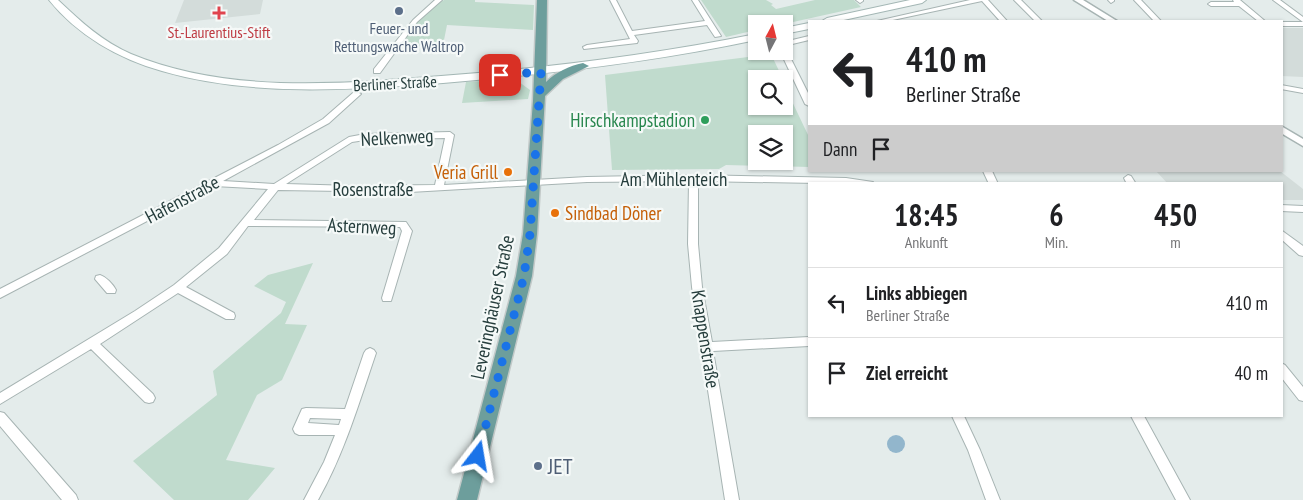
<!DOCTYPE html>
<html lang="de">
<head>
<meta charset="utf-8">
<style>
  :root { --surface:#fff; --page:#f6f6f6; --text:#202124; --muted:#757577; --line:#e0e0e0 }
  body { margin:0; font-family:"PT Sans Narrow",sans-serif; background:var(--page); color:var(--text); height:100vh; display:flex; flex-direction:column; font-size:19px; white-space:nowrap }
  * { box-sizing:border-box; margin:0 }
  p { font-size:16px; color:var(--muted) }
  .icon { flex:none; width:28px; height:28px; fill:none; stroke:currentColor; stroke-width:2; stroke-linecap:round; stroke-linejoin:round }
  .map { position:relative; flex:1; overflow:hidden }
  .sheet { position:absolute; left:808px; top:182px; width:475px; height:235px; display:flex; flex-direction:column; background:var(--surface); border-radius:0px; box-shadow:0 1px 4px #0004 }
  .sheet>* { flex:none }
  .banner { position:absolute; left:808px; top:20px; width:475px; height:152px; border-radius:0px; box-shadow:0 1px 4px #0004; background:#fff; color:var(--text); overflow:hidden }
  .needle { width:32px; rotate:7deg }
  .controls { position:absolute; left:748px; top:15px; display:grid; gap:10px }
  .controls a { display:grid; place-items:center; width:45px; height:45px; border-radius:0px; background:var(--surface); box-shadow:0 1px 4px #0004; font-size:25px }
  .pin { position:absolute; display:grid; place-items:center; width:42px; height:42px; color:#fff; margin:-21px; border-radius:10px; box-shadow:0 2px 8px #0006 }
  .me { position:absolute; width:55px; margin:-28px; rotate:14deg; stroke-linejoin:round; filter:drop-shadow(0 0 4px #0008) }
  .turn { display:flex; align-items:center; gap:18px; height:105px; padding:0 15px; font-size:22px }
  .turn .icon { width:65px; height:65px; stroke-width:2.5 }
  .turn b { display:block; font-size:35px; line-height:42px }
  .then { display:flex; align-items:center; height:48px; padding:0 15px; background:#0003; gap:10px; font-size:19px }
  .eta { display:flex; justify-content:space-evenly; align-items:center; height:85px; text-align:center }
  .eta b { font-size:30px; font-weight:800; line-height:35px }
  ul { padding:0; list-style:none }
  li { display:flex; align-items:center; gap:15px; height:70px; padding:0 15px; border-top:1px solid var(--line) }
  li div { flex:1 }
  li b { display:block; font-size:19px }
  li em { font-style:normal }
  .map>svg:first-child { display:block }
</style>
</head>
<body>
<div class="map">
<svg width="1303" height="500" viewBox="0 0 1303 500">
  <rect width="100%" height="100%" fill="#e4eceb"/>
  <path fill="#d3dcda" d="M184,0H263L260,14L175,23Z
    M1281,28H1303V77L1281,76Z
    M1156,171H1280L1303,189V200H1281V184H1168Z"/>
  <path fill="#c0dbcd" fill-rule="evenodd" d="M444,0H475V2L534,5L533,30L447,25L443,45L403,47L399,45C412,27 425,10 444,0Z
    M701,0H766L773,4L771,5L776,9L815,0H854L861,7L784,24H756V30L726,37Z
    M771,54L780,73L788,83V93L809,137V167L726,165L719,169L612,170L605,75ZM756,79H784V106H756ZM756,134H784V161H756Z
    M515,79L530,90L528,99L462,103L466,82Z
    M313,263L285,324L307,325L282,380L257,395L226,460L275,468L248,500H174L133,461L217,395L213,371L281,313L286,302L254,286L268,275Z"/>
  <path fill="#92b6cc" d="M887 444a9 9 0 1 1 18 0a9 9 0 1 1-18 0Z"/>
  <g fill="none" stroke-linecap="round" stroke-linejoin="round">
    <defs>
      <path id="minor" d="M435,0H442L417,22L380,73H374V69L413,20Z
        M610,0H616L632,31L705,21L692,0H698L721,36L715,37L707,25L634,35L638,41L637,43L584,49L583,47L587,45L630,39Z
        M856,0H863V1L860,3Z
        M970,0H988L1007,21H1000L982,1L888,21H877Z
        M1014,0H1021L1042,21H1035Z
        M1108,0H1114V1L1111,3Z
        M1134,0H1141L1161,21H1154Z
        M1233,0H1240L1265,21H1258L1239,6H1211L1208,4L1211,2H1234Z
        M1273,0H1280L1303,17V26H1281V22H1303Z
        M809,36V40L784,46V42Z
        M784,49L787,51L809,95V106L805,104L780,51H784Z
        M1281,85L1303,89V93L1281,89Z
        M354,92H357L361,94L329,123L223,181L274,184L349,137L365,134L450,132L454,135L444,185L587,177L694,175L846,178L873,182L874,184L698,181V244L702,287L712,342L809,337V346L713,351L739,500H725L692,287L688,244L689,181L587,182L410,192L278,190L254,220L406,222L412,231L391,301H383L382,298L402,231L400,227L248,226L227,254L186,287L234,313L235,316L234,319H226L178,293L100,344L153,394L155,398L153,402L149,403L145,402L91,349L0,404V393L135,311L174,285L219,248L268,189L214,186L0,298V289L278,145L323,119ZM445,138L435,185L353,186L286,184L352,142L365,140Z
        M983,171H992L998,184H989Z
        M1128,175L1131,176L1136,184H1127L1124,178Z
        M1281,205L1303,206V212L1281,211Z
        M1281,230L1303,246V256L1299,255L1281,239Z
        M100,275C106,277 113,284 116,290L115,293H107L95,279L96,276Z
        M370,348L374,350L376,353C359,403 344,454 318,500H304L324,462L335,435H299L295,433L293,429L302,409L306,408L345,409L364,353L366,350ZM310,418L341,419L339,425L308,423Z
        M1281,363L1285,365L1303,387V401L1299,400L1281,377Z
        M0,412L4,413L76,495L78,500H62L0,426Z
        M952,416H964L980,450L1000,500H986L968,450Z
        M1131,416H1144L1190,500H1176Z"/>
      <path id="tertiary" d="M1074,0H1083L1117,21H1108Z
        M1281,126L1303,139V146L1281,133Z"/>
      <path id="secondary" d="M49,0H58C80,21 103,42 131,54C227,94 340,84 441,76C547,68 652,55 756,34V40C653,62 548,74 443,83C350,90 252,97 162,71C119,59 77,35 49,0Z
        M910,0H926L922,3L839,21H822L827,18Z
        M809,23V29L784,34V28Z"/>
      <path id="primary" d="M537,0H547L546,82C556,72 569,66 583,63L589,66L563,79L545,96L537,234L532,276L477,500H457L516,276L523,234L533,101Z"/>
    </defs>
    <use href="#minor" stroke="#a7b4b3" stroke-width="2"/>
    <use href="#tertiary" stroke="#a7b4b3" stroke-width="3"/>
    <use href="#secondary" stroke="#a4b7b5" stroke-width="2"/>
    <use href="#primary" stroke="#c2c9c8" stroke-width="3"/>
    <use href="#minor" fill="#fff" fill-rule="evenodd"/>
    <use href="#tertiary" fill="#fff" fill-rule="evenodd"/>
    <use href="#secondary" fill="#fff" fill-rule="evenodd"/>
    <use href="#primary" fill="#6d9e9c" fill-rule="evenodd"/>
  </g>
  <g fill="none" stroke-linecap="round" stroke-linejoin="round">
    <path stroke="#1a73e8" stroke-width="9" stroke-dasharray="0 16.2" d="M478,456L524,276L530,234L541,72L500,75"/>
  </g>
  <g fill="#5c6f8a" stroke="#f5f9f8" stroke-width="2">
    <circle cx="399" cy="11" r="5"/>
    <circle cx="538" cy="466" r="5"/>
  </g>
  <path fill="#e0444e" stroke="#f5f9f8" stroke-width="2" d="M216.5 5.5h5v5h5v5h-5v5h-5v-5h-5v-5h5z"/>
  <circle fill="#2e9e5b" stroke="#f5f9f8" stroke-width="2" cx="705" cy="120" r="5"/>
  <g fill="#e8710a" stroke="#f5f9f8" stroke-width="2">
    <circle cx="508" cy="172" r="5"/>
    <circle cx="555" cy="213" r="5"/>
  </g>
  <g text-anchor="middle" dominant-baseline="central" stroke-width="4.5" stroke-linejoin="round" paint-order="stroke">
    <g font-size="16" fill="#4e5e75" stroke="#f5f9f8">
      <text x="399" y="28">Feuer- und<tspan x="399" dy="18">Rettungswache Waltrop</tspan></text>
    </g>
    <g font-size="16" fill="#be3a42" stroke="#f5f9f8">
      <text x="219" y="32">St.-Laurentius-Stift</text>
    </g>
    <g font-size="16" fill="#253d3c" stroke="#f5f9f8">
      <text transform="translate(395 83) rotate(-3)">Berliner Straße</text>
    </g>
    <g font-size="19" fill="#27864d" stroke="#f5f9f8" text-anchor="end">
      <text x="695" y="120">Hirschkampstadion</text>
    </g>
    <g font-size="19" fill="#253d3c" stroke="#f5f9f8">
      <text transform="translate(397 137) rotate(-3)">Nelkenweg</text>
      <text x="674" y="179">Am Mühlenteich</text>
      <text x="373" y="189">Rosenstraße</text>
      <text transform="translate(182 199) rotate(-28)">Hafenstraße</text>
      <text transform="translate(362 226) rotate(3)">Asternweg</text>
      <text transform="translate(492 307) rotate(-78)">Leveringhäuser Straße</text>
      <text transform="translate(706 339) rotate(81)">Knappenstraße</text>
    </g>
    <g font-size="19" fill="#c56008" stroke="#f5f9f8" text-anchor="end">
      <text x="498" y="172">Veria Grill</text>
      <text x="565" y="213" text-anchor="start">Sindbad Döner</text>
    </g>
    <g font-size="22" fill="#4e5e75" stroke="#f5f9f8" text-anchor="start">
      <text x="548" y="466">JET</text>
    </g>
  </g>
</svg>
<div class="controls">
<a><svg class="needle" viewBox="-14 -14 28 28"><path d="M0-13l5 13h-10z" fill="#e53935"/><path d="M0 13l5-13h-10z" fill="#757577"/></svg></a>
<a><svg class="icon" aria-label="search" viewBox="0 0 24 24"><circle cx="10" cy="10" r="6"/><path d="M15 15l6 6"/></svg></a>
<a><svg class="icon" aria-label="layers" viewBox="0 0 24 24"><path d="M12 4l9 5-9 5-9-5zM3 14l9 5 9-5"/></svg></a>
</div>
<div class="pin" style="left:500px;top:75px;background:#d93025"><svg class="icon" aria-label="arrive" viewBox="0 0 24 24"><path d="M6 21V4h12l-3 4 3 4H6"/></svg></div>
<svg class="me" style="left:478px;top:456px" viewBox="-20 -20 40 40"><path d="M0-17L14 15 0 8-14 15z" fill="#1a73e8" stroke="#fff" stroke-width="4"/></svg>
<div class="banner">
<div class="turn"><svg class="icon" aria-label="left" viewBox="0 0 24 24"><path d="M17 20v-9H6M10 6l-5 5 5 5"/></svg><div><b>410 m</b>Berliner Straße</div></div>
<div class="then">Dann<svg class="icon" aria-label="arrive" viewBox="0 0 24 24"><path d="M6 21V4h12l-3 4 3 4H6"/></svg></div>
</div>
<section class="sheet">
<div class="eta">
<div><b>18:45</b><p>Ankunft</p></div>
<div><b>6</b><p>Min.</p></div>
<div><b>450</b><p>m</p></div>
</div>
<ul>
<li><svg class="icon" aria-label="left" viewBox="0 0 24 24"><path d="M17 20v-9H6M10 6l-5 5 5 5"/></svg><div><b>Links abbiegen</b><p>Berliner Straße</p></div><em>410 m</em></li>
<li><svg class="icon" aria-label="arrive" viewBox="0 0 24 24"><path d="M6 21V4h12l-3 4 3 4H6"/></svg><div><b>Ziel erreicht</b></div><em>40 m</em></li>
</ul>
</section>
</div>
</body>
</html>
